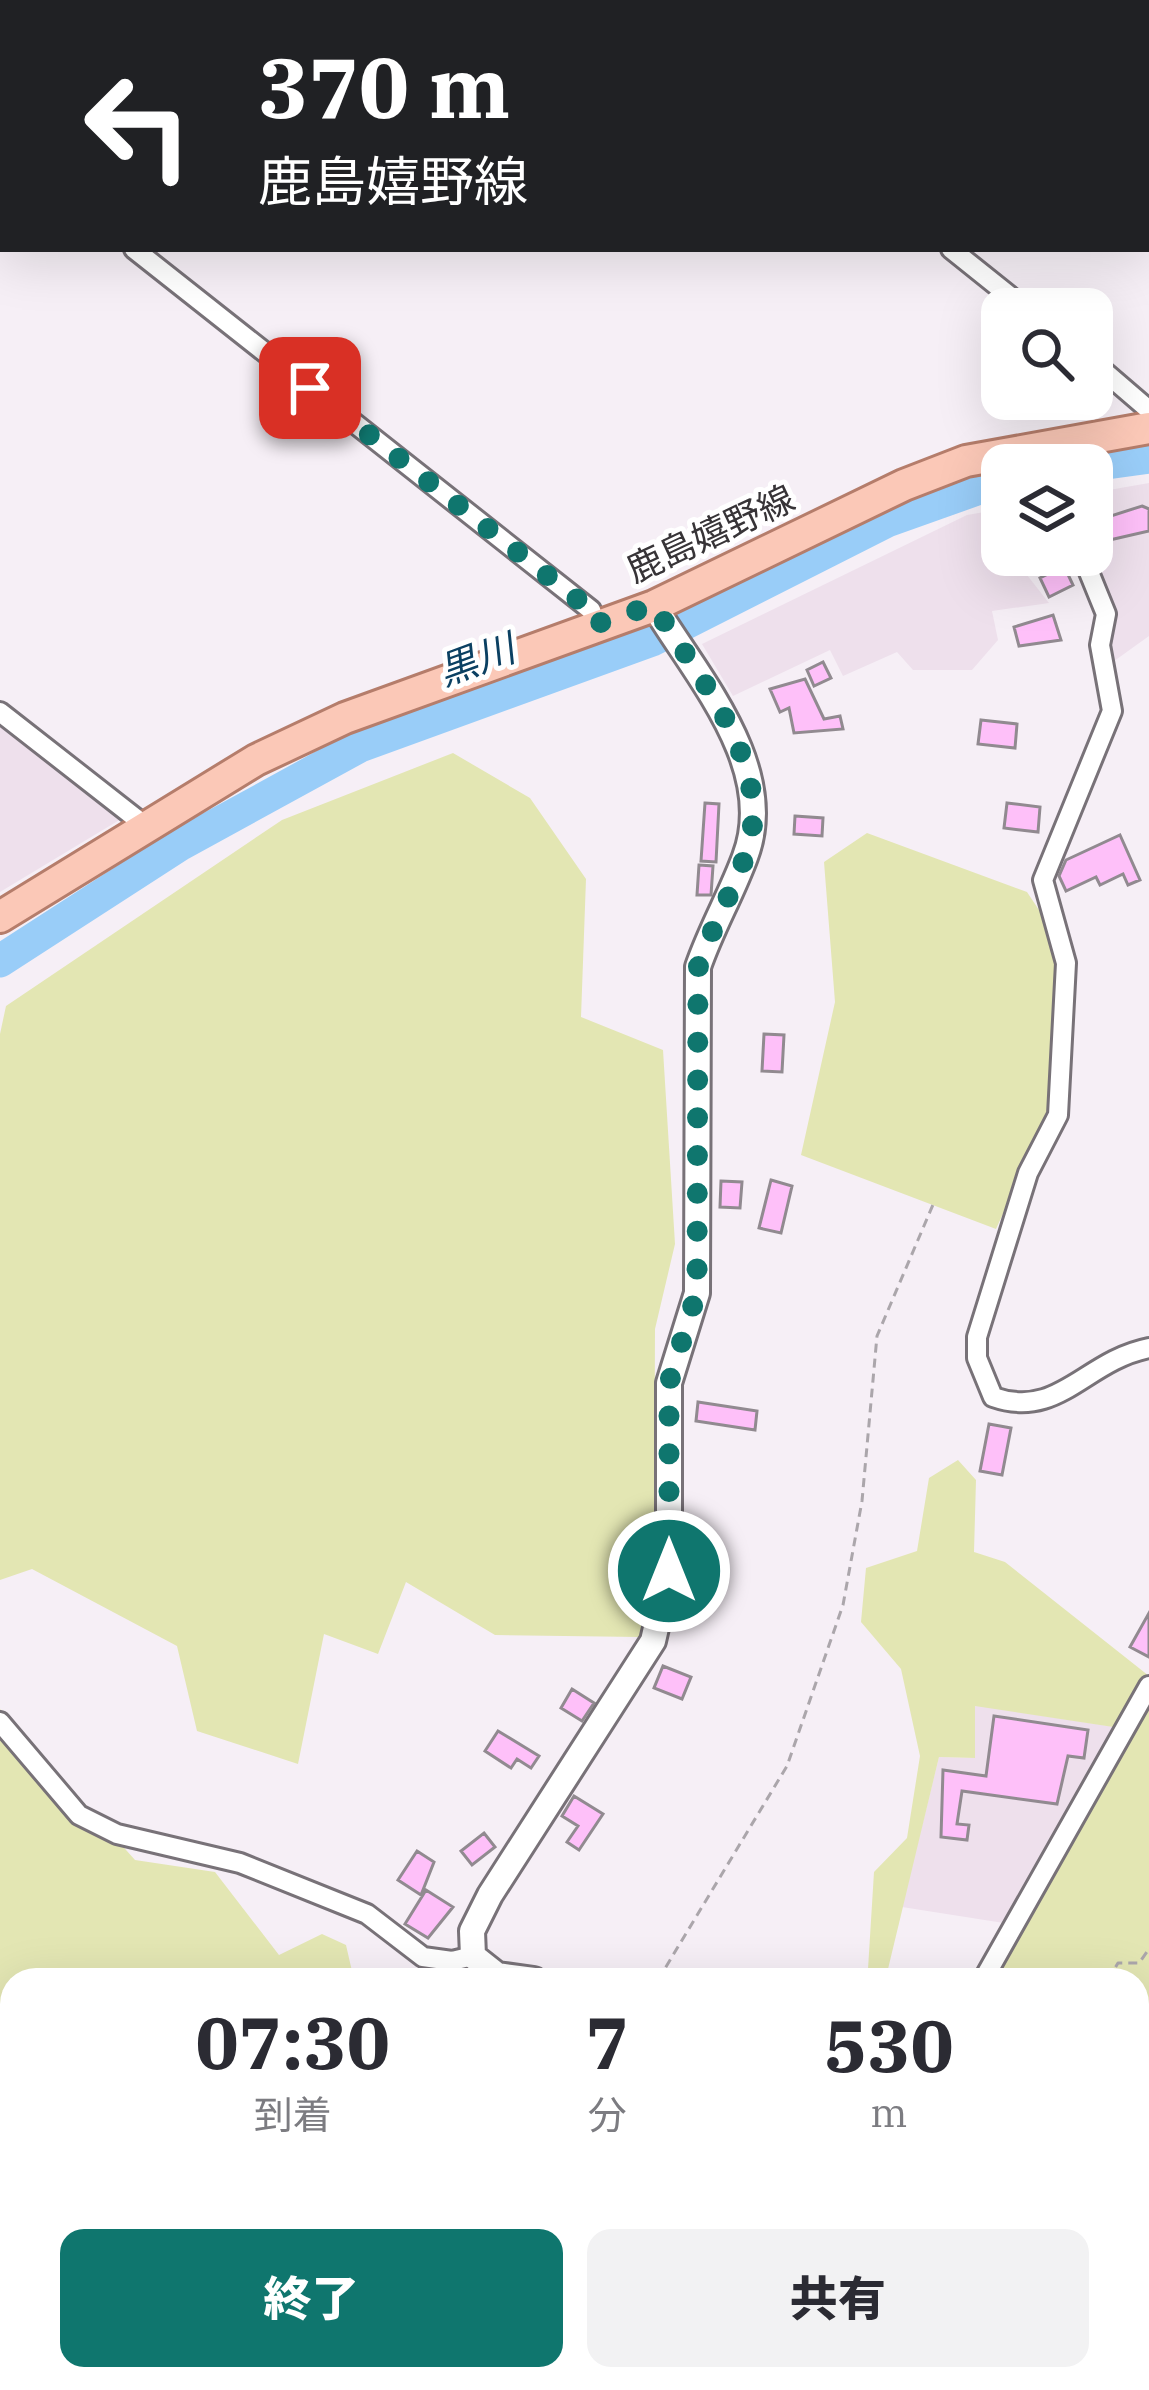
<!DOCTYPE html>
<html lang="ja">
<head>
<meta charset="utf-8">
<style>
  :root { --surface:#fff; --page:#f2f2f3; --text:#2b2b33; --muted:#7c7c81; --accent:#0f766e }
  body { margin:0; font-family:"IBM Plex Serif","Noto Sans JP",serif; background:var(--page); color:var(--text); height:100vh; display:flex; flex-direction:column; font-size:45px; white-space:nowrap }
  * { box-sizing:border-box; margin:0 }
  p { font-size:39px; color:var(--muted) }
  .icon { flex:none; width:66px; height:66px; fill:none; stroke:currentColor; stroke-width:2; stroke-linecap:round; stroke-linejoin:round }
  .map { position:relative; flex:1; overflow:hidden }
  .details { position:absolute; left:0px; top:1968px; width:1149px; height:423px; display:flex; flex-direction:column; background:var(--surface); border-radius:36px 36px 0 0; box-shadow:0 12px 48px #0002 }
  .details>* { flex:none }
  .banner { position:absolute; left:0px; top:0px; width:1149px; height:252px; box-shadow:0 12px 48px #0002; background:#202124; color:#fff; overflow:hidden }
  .controls { position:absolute; left:981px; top:288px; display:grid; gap:24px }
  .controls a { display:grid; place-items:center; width:132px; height:132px; border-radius:24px; background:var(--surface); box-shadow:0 12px 48px #0002; font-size:60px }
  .pin { position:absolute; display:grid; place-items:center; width:102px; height:102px; color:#fff; margin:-51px; border-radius:24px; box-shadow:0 6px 18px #0006 }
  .me { position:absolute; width:132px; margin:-66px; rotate:0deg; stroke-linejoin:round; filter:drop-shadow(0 0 9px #0008) }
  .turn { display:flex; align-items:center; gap:42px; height:252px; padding:0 60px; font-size:54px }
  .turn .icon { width:156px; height:156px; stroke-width:2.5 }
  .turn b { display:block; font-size:84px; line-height:102px }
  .eta { display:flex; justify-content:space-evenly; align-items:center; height:204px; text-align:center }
  .eta b { font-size:72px; font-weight:800; line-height:84px }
  .primary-button { display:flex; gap:24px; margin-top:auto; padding:24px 60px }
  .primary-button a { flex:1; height:138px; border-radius:24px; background:var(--accent); color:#fff; font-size:48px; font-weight:800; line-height:138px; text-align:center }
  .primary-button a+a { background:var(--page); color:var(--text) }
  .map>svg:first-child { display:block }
</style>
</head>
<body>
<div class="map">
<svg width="1149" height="2390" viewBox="0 0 1149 2390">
  <rect width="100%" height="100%" fill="#f6eff6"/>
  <path fill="#eee0ec" d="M1149,483V636L1110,664L1114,617L1092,555V493Z
    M1002,509V555H1092L1027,575L1049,603L992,611L998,640L972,670H913L897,652L843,676L830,650L733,696L702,644L967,515Z
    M0,724L121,819L0,892Z
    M975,1705L1134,1730L1022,1926L902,1907L939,1757L975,1758Z"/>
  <path fill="#e3e6b3" d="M453,753L530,798L586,879L581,1017L663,1050L675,1244L655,1329L654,1576L640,1637L495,1635L406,1582L378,1654L324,1634L298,1764L197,1731L177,1646L32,1569L0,1580V1034L6,1006L282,820Z
    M867,833L1027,892L1045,919L1058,966L1052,1106L996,1229L801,1155L835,1002L824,862Z
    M958,1460L976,1480L974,1552L1005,1562L1149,1676V2390H228L232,2379H1137V1980H992L1133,1730L975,1706V1758L939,1757L888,1969H868L874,1872L907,1838L920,1756L901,1669L861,1622L866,1568L917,1551L929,1478Z
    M0,1709L135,1860L215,1872L279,1955L322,1934L346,1945L354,1980H12V2283L0,2282Z
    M106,2379H222L218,2390H98Z"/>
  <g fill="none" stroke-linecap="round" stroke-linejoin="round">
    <path stroke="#99cdf8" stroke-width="6" d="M193,0L204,3
      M325,3L335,0"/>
    <path stroke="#99cdf8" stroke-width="33" d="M1092,465L1149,457
      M0,961L181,844L360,746L652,640L887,521L1002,480"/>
  </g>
  <path fill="#fec0f9" stroke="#918a90" stroke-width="3" d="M1142,506L1149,509V531L1092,544V522Z
    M1064,566L1073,585L1049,597L1040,578Z
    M1053,615L1061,640L1019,646L1014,627Z
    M823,662L831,678L814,686L807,670Z
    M805,679L824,719L840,716L843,729L794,733L789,708L780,712L770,689Z
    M981,720L1017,724L1015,748L978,744Z
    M705,803L719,804L716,862L701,861Z
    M1007,803L1040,807L1038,832L1004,828Z
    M795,816L823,818L822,836L794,834Z
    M1120,835L1140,880L1128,885L1123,874L1100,885L1096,877L1066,891L1059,876L1066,860Z
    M699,865L713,866L711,895H697Z
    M764,1034L784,1035L782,1072L762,1071Z
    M771,1180L792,1186L781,1233L759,1228Z
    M721,1181L742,1182L740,1208L720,1207Z
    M698,1402L757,1411L755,1430L696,1421Z
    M989,1424L1011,1428L1002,1475L980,1471Z
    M1149,1613V1657L1130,1647Z
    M663,1666L691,1677L682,1699L654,1688Z
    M572,1689L594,1703L582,1721L561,1708Z
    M994,1716L1088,1730L1084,1758L1068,1756L1057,1804L962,1791L957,1824L969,1825L967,1840L941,1837L943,1770L986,1776Z
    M498,1731L539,1756L531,1768L517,1759L511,1768L485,1751Z
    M574,1796L603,1814L579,1850L567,1842L578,1826L562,1816Z
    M484,1833L495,1847L472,1865L461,1851Z
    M417,1851L434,1862L421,1895L398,1880Z
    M426,1890L453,1907L428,1938L405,1924Z"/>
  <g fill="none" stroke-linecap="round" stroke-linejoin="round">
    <defs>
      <path id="service" d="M1137,2068L1149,2048
        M494,2379L495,2390
        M1131,2379L1141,2390
        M273,2390L275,2379"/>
      <path id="minor" d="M248,0H267
        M640,0L643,3
        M0,8L3,5
        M0,144L3,146
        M134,249L591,610L596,624
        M951,249L1026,309
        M1092,361L1149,410
        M1082,555L1106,614L1100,645L1112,711L1043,880L1066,963L1058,1115L1028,1173L977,1337V1358L993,1397C1059,1420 1084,1361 1149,1348
        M0,712L147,827
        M0,1722L79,1815L117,1834L240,1863L367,1914L423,1957L452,1961L473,1956
        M983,1980L1149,1686
        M167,2379L183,2390"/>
      <path id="tertiary" d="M534,1980L497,1975L473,1956L472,1931L490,1895L653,1641L669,1571V1383L697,1293L698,967C711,929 731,895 745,857C779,768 697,677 654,606
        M1053,2379L1057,2390"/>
      <path id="primary" d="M0,917L256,760L345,718L654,606L904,485L966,461L1149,428"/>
    </defs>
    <use href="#service" stroke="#787278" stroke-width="15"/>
    <use href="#minor" stroke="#787278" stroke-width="24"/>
    <use href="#tertiary" stroke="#787278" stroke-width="30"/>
    <use href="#primary" stroke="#b57d6b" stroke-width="36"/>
    <path stroke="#aba6ab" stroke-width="3" stroke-dasharray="9 6" stroke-linecap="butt" d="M658,1980L787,1766L843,1605L862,1501L877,1336L935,1200
      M1108,1980L1118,1963H1139L1149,1949
      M328,2379L331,2390
      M433,2379L434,2390
      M992,2379L998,2390
      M965,2390L972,2379"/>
    <use href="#service" stroke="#fff" stroke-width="9"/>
    <use href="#minor" stroke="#fff" stroke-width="18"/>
    <use href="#tertiary" stroke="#fff" stroke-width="24"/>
    <use href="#primary" stroke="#fbc8b7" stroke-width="30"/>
  </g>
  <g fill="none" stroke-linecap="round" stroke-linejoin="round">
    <path stroke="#0f766e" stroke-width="21" stroke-dasharray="0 37.8" d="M310,388L591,610L596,624L654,605C697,677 779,768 745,857C731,895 711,929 698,968L697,1292L669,1383V1571"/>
  </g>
  <g text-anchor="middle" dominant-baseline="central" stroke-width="10" stroke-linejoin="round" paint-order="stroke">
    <g font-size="36" fill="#373437" stroke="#fff">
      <text transform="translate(710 533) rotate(-25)">鹿島嬉野線</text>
    </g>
    <g font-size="39" font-style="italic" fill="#0b4062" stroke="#fff">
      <text transform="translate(476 659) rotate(-20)">黒川</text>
    </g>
  </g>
</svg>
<div class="controls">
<a><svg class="icon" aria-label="search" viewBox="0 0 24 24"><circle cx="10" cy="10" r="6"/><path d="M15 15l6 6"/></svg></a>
<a><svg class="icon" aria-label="layers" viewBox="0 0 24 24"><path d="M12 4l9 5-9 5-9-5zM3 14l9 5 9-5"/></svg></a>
</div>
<div class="pin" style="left:310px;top:388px;background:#d93025"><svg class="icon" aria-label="arrive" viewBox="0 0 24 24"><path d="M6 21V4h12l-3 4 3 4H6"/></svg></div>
<svg class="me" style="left:669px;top:1571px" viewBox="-20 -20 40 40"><circle r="17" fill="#0f766e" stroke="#fff" stroke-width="3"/><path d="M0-11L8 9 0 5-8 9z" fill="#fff"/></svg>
<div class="banner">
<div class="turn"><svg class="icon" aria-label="left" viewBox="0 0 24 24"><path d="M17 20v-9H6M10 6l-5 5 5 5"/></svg><div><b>370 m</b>鹿島嬉野線</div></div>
</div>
<section class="details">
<div class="eta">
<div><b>07:30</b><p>到着</p></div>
<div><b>7</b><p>分</p></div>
<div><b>530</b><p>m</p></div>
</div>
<div class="primary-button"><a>終了</a><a>共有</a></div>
</section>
</div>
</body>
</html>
